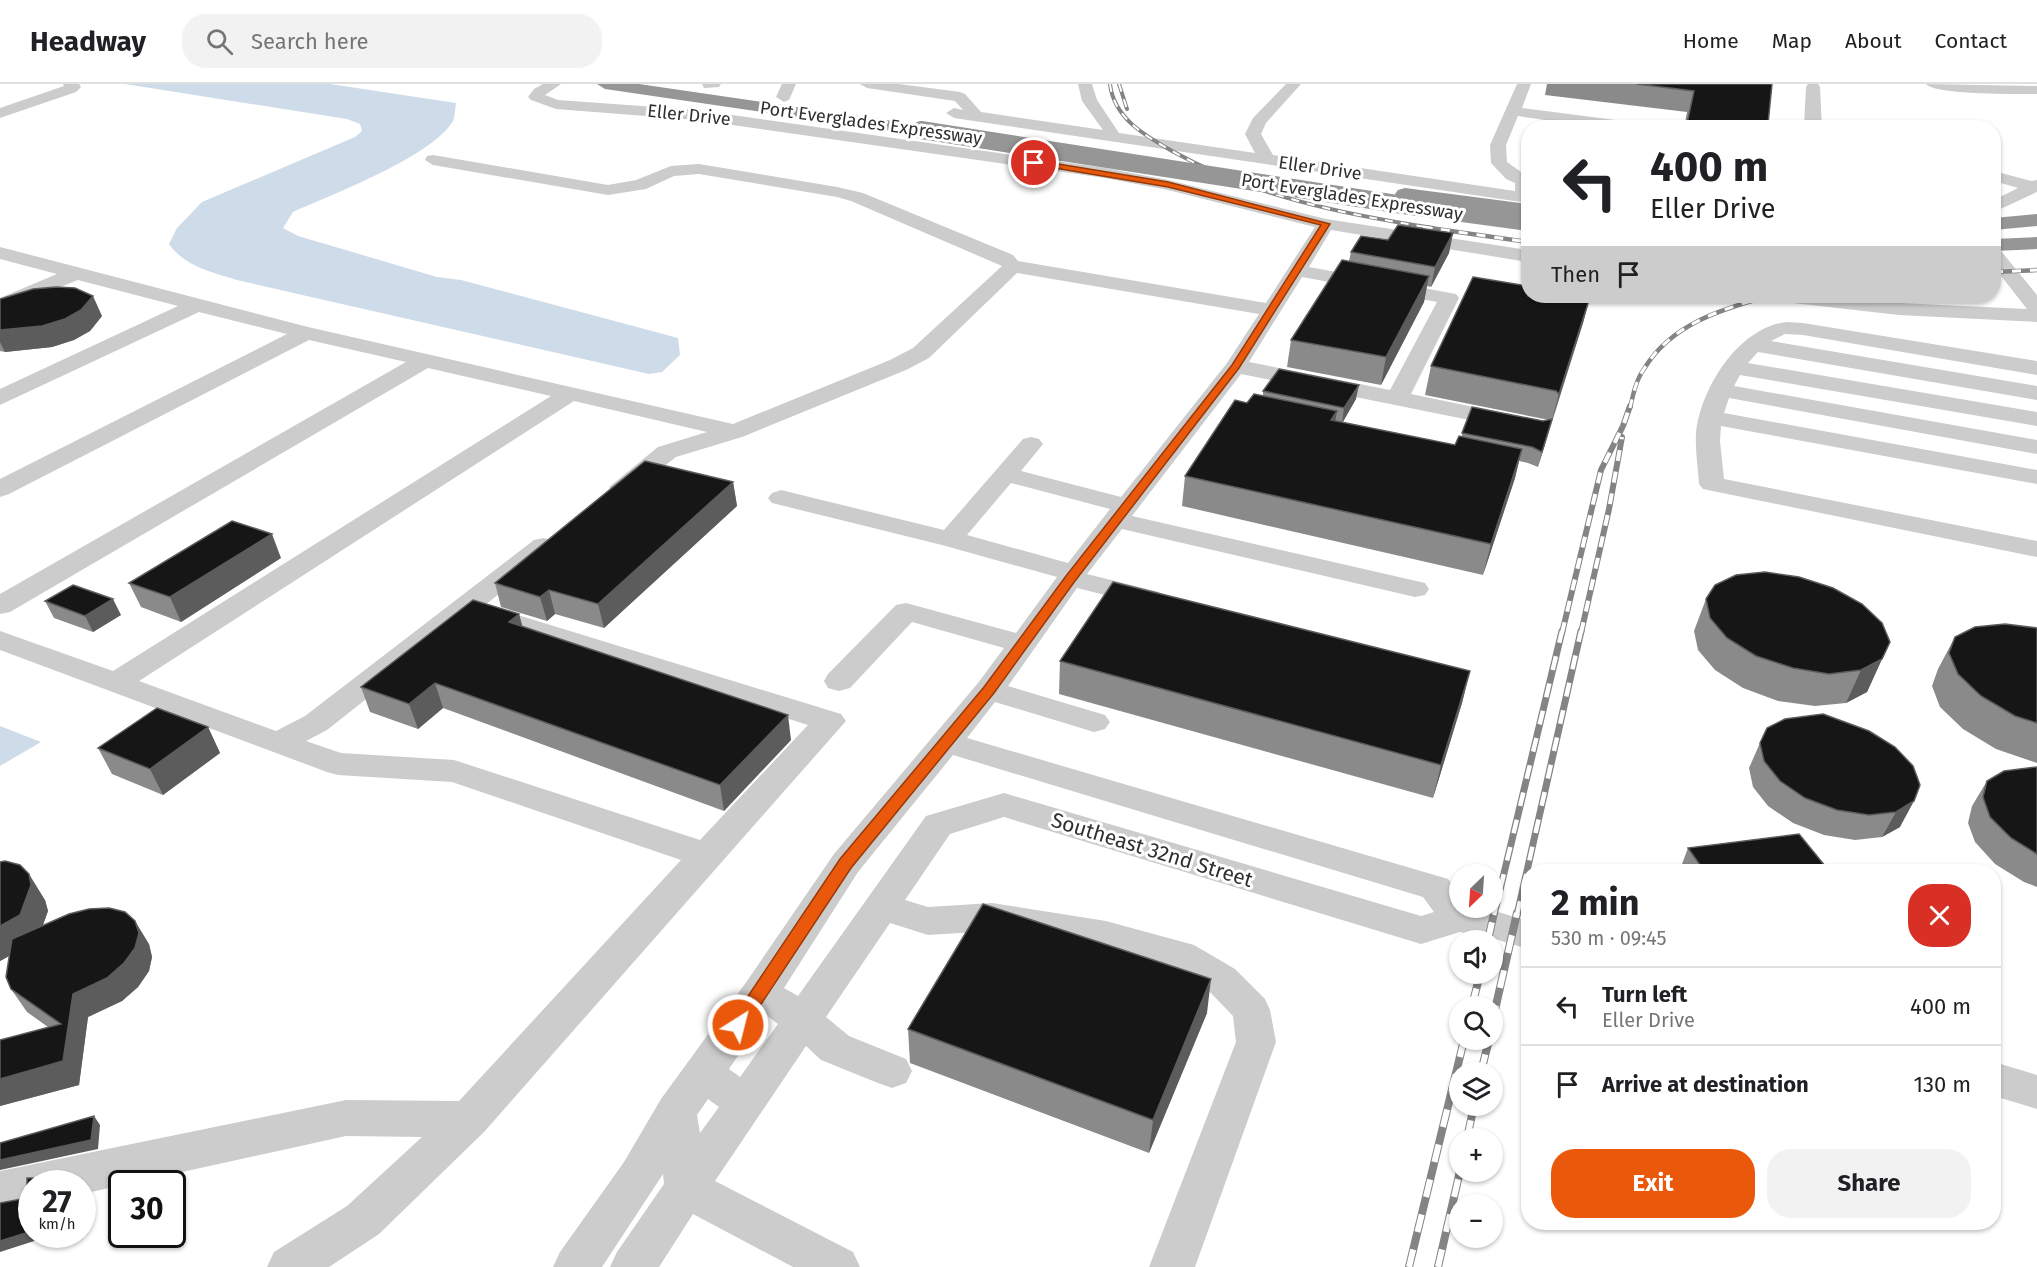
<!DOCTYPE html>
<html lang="en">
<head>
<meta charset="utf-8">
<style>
  :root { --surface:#fff; --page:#f2f2f2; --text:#202124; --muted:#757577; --line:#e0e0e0; --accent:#ea580c }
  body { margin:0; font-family:"Fira Sans",sans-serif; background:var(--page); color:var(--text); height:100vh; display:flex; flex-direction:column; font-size:22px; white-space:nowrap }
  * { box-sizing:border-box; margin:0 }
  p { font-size:20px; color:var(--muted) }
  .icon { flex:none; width:33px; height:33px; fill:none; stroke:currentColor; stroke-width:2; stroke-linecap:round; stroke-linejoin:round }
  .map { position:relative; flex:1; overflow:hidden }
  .drawer { position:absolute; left:1521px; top:780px; width:480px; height:366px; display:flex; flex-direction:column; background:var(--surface); border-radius:24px; box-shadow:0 2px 4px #0004 }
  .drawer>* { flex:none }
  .top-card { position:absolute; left:1521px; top:36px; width:480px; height:183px; border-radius:24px; box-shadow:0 2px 4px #0004; background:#fff; color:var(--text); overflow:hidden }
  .needle { width:39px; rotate:205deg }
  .buttons { position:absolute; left:1449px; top:780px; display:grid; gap:12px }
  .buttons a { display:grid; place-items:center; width:54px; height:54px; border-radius:50%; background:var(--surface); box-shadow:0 2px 4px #0004; font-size:30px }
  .speed { position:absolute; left:18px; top:1086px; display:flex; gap:12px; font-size:30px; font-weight:700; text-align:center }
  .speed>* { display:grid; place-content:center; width:78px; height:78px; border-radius:50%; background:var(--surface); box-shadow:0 2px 4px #0004; line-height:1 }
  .speed small { font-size:15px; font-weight:400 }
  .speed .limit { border:3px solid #111; border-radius:9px; background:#fff; color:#111 }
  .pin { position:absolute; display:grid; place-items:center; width:51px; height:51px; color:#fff; margin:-26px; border:3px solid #fff; border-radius:50%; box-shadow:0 2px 6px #0007 }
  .me { position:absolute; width:66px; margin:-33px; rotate:36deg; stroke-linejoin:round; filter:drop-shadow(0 0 4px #0008) }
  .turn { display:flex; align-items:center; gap:21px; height:126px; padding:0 30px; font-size:27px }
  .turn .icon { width:78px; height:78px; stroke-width:2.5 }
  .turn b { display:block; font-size:42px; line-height:51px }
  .then { display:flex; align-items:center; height:57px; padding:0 30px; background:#0003; gap:12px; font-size:22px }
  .round { display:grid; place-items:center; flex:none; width:63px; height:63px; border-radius:24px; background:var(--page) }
  .head { display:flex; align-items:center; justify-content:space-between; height:102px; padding:0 30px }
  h1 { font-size:36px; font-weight:700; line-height:45px }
  .button { display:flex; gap:12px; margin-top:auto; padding:12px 30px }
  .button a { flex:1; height:69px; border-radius:24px; background:var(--accent); color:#fff; font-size:24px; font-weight:700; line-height:69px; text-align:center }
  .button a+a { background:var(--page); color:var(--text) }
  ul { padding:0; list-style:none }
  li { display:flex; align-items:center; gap:18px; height:78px; padding:0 30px; border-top:2px solid var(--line) }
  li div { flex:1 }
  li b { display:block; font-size:22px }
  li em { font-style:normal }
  header { display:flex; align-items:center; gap:36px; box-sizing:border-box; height:84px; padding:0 30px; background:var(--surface); border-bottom:2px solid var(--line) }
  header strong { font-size:28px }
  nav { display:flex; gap:33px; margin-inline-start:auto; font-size:21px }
  .search { width:420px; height:54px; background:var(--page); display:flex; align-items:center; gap:15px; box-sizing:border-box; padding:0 21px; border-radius:24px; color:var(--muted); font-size:22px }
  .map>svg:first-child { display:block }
</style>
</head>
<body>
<header>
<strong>Headway</strong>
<div class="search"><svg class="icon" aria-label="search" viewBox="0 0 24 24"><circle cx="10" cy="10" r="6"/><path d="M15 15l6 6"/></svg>Search here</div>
<nav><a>Home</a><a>Map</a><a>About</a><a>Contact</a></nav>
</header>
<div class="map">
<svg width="2037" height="1183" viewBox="0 0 2037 1183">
  <rect width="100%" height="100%" fill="#fff"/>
  <path fill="#cedbe8" d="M125,0H330L456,19C455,25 455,32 453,37C433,72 331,111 293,128L283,144L298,152L437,193L461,196L678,254L680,271L662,288L649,290L237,196C212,188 185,183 169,160L177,144L202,118L355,53L362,47L360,40L347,35Z
    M0,642L41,658L0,682Z"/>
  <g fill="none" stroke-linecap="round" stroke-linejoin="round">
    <path fill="#ccc" fill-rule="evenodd" d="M63,0H79L81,3L76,8L0,34V24L64,2Z
      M543,0H561L545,11L558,16L697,26L1105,84L1168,96L1326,135L1528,166V178L1331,146L1309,183L1456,210L1459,214L1411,310L1517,332L1521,337L1517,342L1509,344L1241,290L1132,432L1425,499L1429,505L1425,511L1415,513L1122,445L1087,490L1159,508L1163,514L1159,520L1149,522L1077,504L1008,602L1105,631L1110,638L1105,645L1094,648L995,618L967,654L1448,795L1460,809V824L1492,826L1528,837V865L1492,854L1460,848L1421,860L1004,733L950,750L905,816L928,823L992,819L1106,837L1194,861L1235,885L1265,915L1270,926L1276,958L1195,1183H1149L1236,958L1233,932L1209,907L1170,882L1106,865L992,847L928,851L890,839L826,933L849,952L906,975L912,987L906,999L892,1004L878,999L821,976L806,962L715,1097L853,1168L860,1183H793L693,1130L659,1183H610L617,1168L664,1100L663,1090L602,1183H553L560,1168L624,1078L661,1015L747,897L834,770L978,599L1004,564L912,538L850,604L839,607L828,604L824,597L828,590L896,521L906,519L1016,549L1057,493L942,461L772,419L768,414L772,409L781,406L944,446L1023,355L1031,353L1039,355L1043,360L1021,387L1121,413L1227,279L1259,230L1017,189L929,274L906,286L742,353L676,373L631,408L622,411L613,408L609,403L658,363L707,348L574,317L139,597L276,647L305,632L534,456L543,454L552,456L556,462L552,468L485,521L841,630L846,637L484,1048L379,1150L329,1183H267L274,1168L347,1122L422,1053L346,1052L82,1110V1100H32V1121L0,1127V1087L346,1016L459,1017L681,776L452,698L338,691L327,688L0,566V547L113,587L551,312L428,284L10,528L0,530V510L406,278L309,256L9,410L0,413V395L287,250L199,228L0,321V305L178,222L78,196L0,227V214L57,190L0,175V163L308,243L733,340L890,276L913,264L1002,182L851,117L837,113L699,90L674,92L646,105L608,111L433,81L425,76L427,72L433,71L608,101L636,96L671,82L699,80L837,103L863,109L1013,171L1018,177L1266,219L1315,143L1168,106L1105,94L697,36L556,25L531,16L528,13L534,5ZM1302,193L1437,218L1390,306L1249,278ZM1011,399L1110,425L1068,479L967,451ZM470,533L472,535L808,641L700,756L454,676L341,669L306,657L327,646ZM953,671L1423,813L1434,828L1421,832L1004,709L926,732L798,912L784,904L858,788ZM766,931L778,940L740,993L729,985ZM708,1015L719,1023L700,1049L697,1031Z
      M702,0H721L719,3L704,4Z
      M782,0H796L789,16L784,18L776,13Z
      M860,0H899L960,8L965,10L981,28L1103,46L1082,17L1078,0H1092L1097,16L1119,49L1255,69L1245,50L1253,34L1286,0H1301L1266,39L1261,50L1273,71L1515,107V99L1506,95L1491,79L1490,61L1517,0H1531L1522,24L1639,39L1647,44H1600L1518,32L1506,61L1507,78L1528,93V119L954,34L946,29L954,24L963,26L955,17L867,4Z
      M1808,0H1818L1820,3L1822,44H1806L1804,41L1806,3Z
      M1926,0L2037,2V10C2018,10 1935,11 1926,0Z
      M1994,87L2031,97L2037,96V108L1994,128V116L2018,104L1994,97Z
      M1994,165L2001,167L2037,211V238L1899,231L1784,218L1777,216L1774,212H1834L1899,219L2027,225L1994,183Z
      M1786,238L1803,239L2037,277V291L1803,251L1785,250L1771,257L2037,302V316L1758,268L1748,279L2037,328V342L1740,291L1734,302L2037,356V370L1729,314L1724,329L2037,386V400L1721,342L1720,357L1724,395L2037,457V473L1703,405L1699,400C1698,383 1695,366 1696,349C1701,304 1738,244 1786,238Z
      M1994,978L2037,991V1025L1994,1012Z"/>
    <path fill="#969696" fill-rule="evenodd" d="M597,0H639L921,41L927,42L930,46L927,50L921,51L605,5Z
      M1405,104L1528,120V132L1398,114L1395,110L1398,106Z
      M2037,130V142L1994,146V134Z
      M2037,153V165L1994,167V155Z"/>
    <defs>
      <path id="rail-far4" d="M1110,0C1114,34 1144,51 1172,67C1253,112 1342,130 1433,144
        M1119,0L1127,25"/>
      <path id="rail-far3" d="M1423,143L1528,158
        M1994,188L2037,186
        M1630,324C1633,311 1636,296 1644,285C1671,240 1722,225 1769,212"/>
      <path id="rail-far2" d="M1562,549L1601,386L1623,342L1630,322
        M1581,549L1609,425L1622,353"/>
      <path id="rail-far1" d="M1494,831L1562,547
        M1517,831L1581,547"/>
      <path id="rail" d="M1488,856L1494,829
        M1472,922L1480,890
        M1492,939L1517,829
        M1481,988L1489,956
        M1467,1054L1474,1022
        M1409,1183L1464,956
        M1438,1183L1460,1087"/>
    </defs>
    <use href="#rail-far4" stroke="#848484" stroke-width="4"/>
    <use href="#rail-far3" stroke="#848484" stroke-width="4.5"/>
    <use href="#rail-far2" stroke="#848484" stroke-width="6"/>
    <use href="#rail-far1" stroke="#848484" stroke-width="7"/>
    <use href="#rail" stroke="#848484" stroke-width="8"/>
    <use href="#rail-far4" stroke="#fff" stroke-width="2" stroke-dasharray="8" stroke-linecap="butt"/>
    <use href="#rail-far3" stroke="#fff" stroke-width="3" stroke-dasharray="9" stroke-linecap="butt"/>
    <use href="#rail-far2" stroke="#fff" stroke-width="4" stroke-dasharray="11" stroke-linecap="butt"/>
    <use href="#rail-far1" stroke="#fff" stroke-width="4.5" stroke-dasharray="14" stroke-linecap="butt"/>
    <use href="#rail" stroke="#fff" stroke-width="6" stroke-dasharray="18" stroke-linecap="butt"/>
    <path stroke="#969696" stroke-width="18" d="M921,46L1403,121L1528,138"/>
  </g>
  <path fill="#8a8a8a" d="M1547,0H1772L1768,40L1793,44H1684L1687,28L1545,11Z
    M1453,149L1449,169L1431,203L1427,202L1424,218L1381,301L1287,283L1291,256L1349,177L1351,168L1388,156Z
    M1590,213L1583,239L1538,383L1528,379L1519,377L1515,394L1483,491L1182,422L1185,392L1247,319L1263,312V307L1356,315L1343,338L1455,361L1462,352V349L1549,336L1425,311L1431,282Z
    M0,215L102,232L90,247L74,256L52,263L5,268L0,267Z
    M733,398L737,422L604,544L555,530L547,537L501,523L495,499Z
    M281,474L181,538L141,523L129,499Z
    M1706,515L1882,575L1867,608L1846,619L1815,622L1778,617L1743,604L1715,586L1698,566L1694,547Z
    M45,517L121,531L93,548L54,534Z
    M519,530L522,543L791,656L724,727L443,624L418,645L370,628L361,603Z
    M2037,544V679L1996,665L1963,645L1940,623L1932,602L1938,585L1955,553Z
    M1060,577L1470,587L1462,619L1433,714L1059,610Z
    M208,643L220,669L163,711L112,690L98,664Z
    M1760,659L1895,663L1900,743L1882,753L1855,756L1824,751L1793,739L1768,722L1753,703L1749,684Z
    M2037,683V803L2024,798L1995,780L1975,758L1968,739L1972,722L1987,697Z
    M1688,764L1830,788H1679Z
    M0,778L45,816L48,827L43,841L149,860L152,873L149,887L138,903L122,917L88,933L79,1001L0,1022V956L48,943L27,928L11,905L9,872L0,877Z
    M1207,929L1149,1069L910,979L908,945Z"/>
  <path fill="#5c5c5c" d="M1453,149L1449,169L1431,203L1435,183Z
    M1429,192L1424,218L1381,301L1386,273Z
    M93,212L102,232L90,247L74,256L52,263L5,268L0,258V246Z
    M1590,213L1583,239L1551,339L1559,310Z
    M1359,301L1356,315L1342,339L1344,324Z
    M1337,327L1332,356L1331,336Z
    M1552,335L1548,350L1538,383L1542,368Z
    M1522,365L1515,394L1483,491L1491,460Z
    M733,398L737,422L604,544L598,520Z
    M272,450L281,474L181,538L170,513Z
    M549,506L555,530L547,537L540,513Z
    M113,515L121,531L93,548L85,532Z
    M519,530L526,555L509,538Z
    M1882,575L1867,608L1846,619L1861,586Z
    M1470,587L1462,619L1433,714L1441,681Z
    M435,599L443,624L418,645L409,620Z
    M788,631L791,656L724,727L720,701Z
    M208,643L220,669L163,711L150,685Z
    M1914,717L1900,743L1882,753L1896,728Z
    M29,790L45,816L48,827L37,857L0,877V842Z
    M135,837L149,860L152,873L149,887L138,903L122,917L88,933L79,1001L0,1022V995L63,977L73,910Z
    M1211,895L1207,929L1149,1069L1153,1036Z
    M94,1032L100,1041L98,1065L0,1086V1076Z
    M86,1101L93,1110L89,1140L82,1143V1132Z
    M32,1147V1150H56L0,1168V1157Z"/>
  <path fill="#161616" stroke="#5c5c5c" stroke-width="1.5" d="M1637,0H1772L1768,40L1793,44H1686L1694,7Z
    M1398,141L1453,149L1435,183L1351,168L1361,152L1388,156Z
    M1342,176L1429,192L1386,273L1291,256Z
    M1473,193L1528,202V212H1583L1590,213L1559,310L1556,307L1431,282Z
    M56,203L75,204L93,212L81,226L65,235L42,242L0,246V215L33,205Z
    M1279,285L1359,301L1344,324L1263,307Z
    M1254,310L1337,327L1331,336L1455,361L1459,352L1522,365L1491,460L1185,392L1235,316L1247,319Z
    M1472,323L1543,337L1552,335L1542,368L1532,363L1462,349Z
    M645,377L733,398L598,520L549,506L540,513L495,499Z
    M232,437L272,450L170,513L129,499Z
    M1765,488L1799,493L1833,504L1862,520L1882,539L1890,558L1882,575L1861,586L1829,590L1793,584L1756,572L1727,554L1710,534L1706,515L1715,501L1736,491Z
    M1113,498L1470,587L1441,681L1060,577Z
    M73,501L113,515L85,532L45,517Z
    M473,516L519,530L509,538L788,631L720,701L435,599L409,620L361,603Z
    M2005,540L2037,544V639L2015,632L1981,612L1958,590L1949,569L1955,553L1975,543Z
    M157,624L208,643L150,685L98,664Z
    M1823,630L1869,647L1895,663L1913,682L1920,701L1914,717L1896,728L1869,731L1837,726L1805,714L1780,697L1764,677L1760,659L1767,644L1785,635Z
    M2037,683V770L2011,754L1990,733L1983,713L1987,697L2004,687Z
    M1799,750L1830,788H1705L1688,764Z
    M5,777L20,781L29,790L31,801L20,831L0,842V778Z
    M983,820L1211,895L1153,1036L908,945Z
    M109,824L125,828L135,837L139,849L135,864L124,879L107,894L73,910L63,977L0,995V956L61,940L11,905L6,893L12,855L69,830L89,825Z
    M94,1032L91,1056L0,1076V1059Z
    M27,1094H73L74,1100H32V1147L0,1157V1119L27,1114Z
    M86,1101L83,1132H82V1102Z"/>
  <path fill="#ea580c" stroke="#983908" stroke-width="1.5" d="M1034,76L1168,98L1330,140L1239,284L1075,497L994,609L851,784L744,946L738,948L732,946L729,941L732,936L840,775L984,603L1066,492L1232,281L1321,141L1168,103L1031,80L1030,79Z"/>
  <g text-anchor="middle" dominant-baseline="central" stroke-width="6" stroke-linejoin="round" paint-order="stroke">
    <g font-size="18" fill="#2f2f2f" stroke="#fff">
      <text transform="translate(689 31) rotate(6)">Eller Drive</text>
      <text transform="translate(871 39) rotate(8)">Port Everglades Expressway</text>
      <text transform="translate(1320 84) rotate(8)">Eller Drive</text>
      <text transform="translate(1352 113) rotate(9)">Port Everglades Expressway</text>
    </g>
    <g font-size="21" fill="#2f2f2f" stroke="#fff">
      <text transform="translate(1152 766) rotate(17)">Southeast 32nd Street</text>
    </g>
  </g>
</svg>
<div class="buttons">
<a><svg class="needle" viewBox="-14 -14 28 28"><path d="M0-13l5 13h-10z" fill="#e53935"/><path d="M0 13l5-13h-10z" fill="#757577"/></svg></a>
<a><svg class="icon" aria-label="sound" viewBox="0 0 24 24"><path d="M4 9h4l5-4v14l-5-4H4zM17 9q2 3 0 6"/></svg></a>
<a><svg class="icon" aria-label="search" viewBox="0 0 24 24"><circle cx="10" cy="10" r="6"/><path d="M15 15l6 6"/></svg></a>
<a><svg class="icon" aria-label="layers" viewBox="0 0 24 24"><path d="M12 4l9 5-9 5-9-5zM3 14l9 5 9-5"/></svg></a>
<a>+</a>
<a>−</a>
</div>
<div class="speed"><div>27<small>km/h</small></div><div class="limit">30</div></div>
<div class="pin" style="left:1034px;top:79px;background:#d93025"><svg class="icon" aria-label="arrive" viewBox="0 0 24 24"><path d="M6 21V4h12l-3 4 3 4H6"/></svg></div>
<svg class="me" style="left:738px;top:941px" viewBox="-20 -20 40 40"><circle r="17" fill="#ea580c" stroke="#fff" stroke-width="3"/><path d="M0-11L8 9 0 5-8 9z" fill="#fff"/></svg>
<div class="top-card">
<div class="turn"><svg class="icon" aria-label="left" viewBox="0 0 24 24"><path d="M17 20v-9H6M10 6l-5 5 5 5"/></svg><div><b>400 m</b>Eller Drive</div></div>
<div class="then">Then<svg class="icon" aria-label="arrive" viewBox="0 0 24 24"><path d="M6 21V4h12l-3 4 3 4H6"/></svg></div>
</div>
<section class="drawer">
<div class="head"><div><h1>2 min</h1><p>530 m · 09:45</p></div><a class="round" style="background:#d93025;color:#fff"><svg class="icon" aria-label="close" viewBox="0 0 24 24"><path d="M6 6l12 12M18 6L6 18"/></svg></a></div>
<ul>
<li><svg class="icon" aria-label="left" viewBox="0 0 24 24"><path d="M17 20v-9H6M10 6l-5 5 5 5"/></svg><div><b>Turn left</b><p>Eller Drive</p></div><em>400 m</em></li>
<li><svg class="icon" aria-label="arrive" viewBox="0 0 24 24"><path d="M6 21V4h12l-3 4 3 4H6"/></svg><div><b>Arrive at destination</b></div><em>130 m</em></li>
</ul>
<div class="button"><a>Exit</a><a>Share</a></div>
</section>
</div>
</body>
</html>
